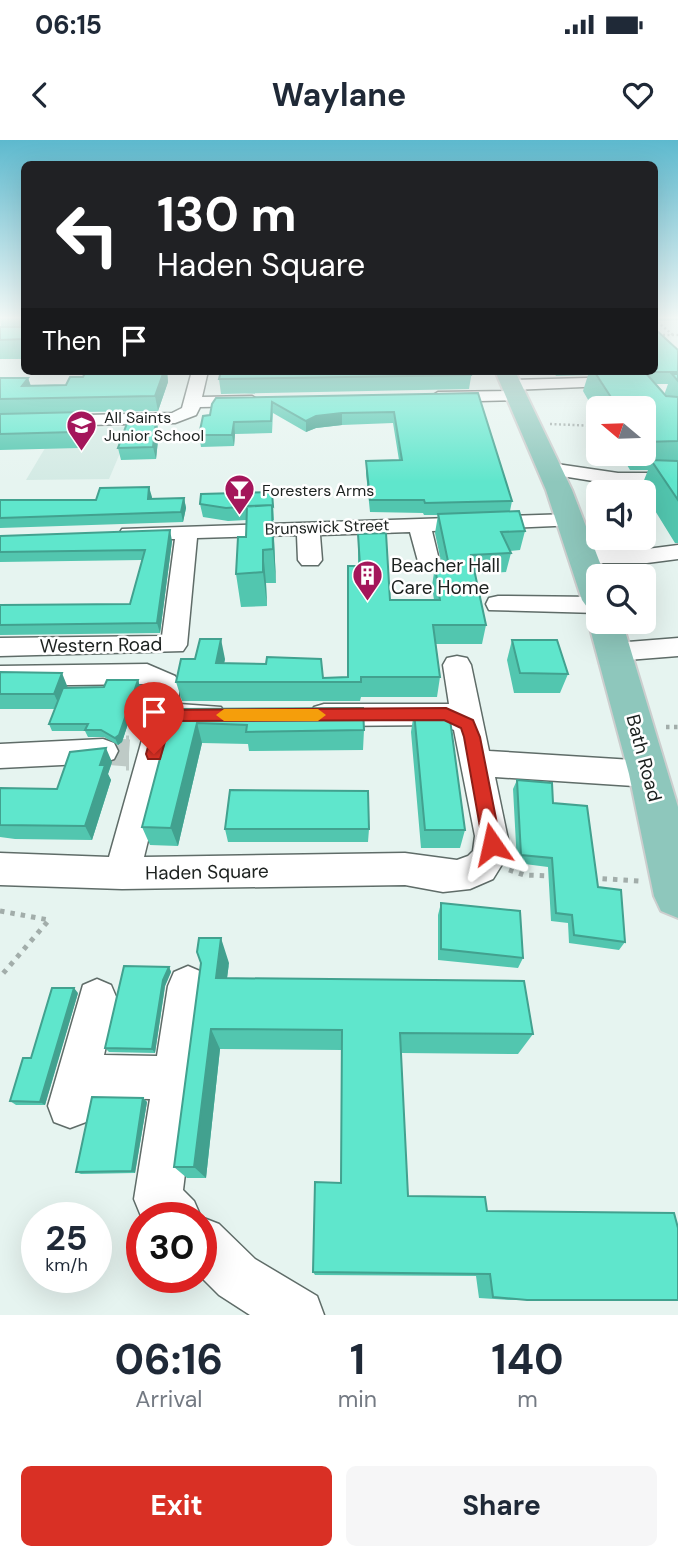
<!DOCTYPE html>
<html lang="en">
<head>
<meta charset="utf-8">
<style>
  :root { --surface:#fff; --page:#f6f6f7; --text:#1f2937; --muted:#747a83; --accent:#d93025 }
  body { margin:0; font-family:"DM Sans",sans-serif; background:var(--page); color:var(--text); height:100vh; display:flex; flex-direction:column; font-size:26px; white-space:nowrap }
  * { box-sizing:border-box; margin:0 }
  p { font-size:23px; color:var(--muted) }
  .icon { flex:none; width:38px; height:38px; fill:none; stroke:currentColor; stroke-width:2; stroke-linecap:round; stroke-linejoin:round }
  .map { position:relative; height:1175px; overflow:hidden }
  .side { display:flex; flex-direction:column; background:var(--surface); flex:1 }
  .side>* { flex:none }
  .top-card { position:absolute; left:21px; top:21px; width:637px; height:214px; border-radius:10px; box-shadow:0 7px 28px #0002; background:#202124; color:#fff; overflow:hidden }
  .needle { width:46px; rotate:289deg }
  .buttons { position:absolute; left:586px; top:256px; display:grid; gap:14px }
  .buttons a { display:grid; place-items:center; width:70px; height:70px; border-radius:10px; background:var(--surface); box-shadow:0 7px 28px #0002; font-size:35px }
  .speed { position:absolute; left:21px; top:1062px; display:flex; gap:14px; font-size:35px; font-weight:700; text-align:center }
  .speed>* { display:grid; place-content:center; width:91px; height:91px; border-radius:50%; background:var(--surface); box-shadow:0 7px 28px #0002; line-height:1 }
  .speed small { font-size:18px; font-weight:400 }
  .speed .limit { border:10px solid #d22; background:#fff; color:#111 }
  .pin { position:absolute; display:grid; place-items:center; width:60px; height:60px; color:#fff; margin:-72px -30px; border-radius:50% 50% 50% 0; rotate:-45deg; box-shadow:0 0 7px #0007 }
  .pin .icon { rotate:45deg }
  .me { position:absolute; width:77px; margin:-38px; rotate:349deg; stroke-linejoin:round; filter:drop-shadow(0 0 5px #0008) }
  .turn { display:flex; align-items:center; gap:24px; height:147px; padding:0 21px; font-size:32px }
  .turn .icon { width:91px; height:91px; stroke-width:2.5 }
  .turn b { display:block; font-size:49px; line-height:60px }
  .then { display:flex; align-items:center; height:66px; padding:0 21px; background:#0003; gap:14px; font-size:26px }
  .eta { display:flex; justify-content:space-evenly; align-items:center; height:119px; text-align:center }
  .eta b { font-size:42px; font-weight:700; line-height:49px }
  .cta { display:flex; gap:14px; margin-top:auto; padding:14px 21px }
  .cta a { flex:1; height:80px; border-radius:10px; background:var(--accent); color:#fff; font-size:28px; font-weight:700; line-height:80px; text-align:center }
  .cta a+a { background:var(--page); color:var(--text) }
  .status { display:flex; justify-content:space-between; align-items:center; height:49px; padding:0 35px; background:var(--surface); direction:ltr }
  .status svg { height:19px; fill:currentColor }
  header { display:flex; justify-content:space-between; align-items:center; height:91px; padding:0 21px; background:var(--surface); font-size:32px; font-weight:700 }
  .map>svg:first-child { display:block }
</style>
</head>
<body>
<div class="status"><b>06:15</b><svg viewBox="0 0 49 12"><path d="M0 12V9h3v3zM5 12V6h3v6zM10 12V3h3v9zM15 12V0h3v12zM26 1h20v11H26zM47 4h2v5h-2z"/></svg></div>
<header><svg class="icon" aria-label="back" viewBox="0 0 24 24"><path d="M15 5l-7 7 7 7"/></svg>Waylane<svg class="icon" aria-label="heart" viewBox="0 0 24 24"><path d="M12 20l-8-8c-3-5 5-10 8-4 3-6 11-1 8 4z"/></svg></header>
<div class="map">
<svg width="678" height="1175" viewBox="0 0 678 1175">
  <rect width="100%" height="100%" fill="#e6f4f0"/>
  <path fill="#d3eae4" d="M131,287L109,339L26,340L57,288Z"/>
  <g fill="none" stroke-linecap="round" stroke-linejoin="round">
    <path stroke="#becac6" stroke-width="27" stroke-dasharray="27 13" stroke-linecap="butt" d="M103,611L129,613"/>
    <path stroke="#becac6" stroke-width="35" stroke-dasharray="35 18" stroke-linecap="butt" d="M126,613H129"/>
    <defs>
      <path id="minor" d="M192,231H208L202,257L252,256L260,261L252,266L200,267L196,275L175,283L0,287V277L172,273L182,268Z
        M624,237L630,239V245L512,250L504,245L512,240Z
        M518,251L524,252L526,256L524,260L438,262L430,257L438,252Z
        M550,323L618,333H678V345H618L543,333L540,329L543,325Z
        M570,374L578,375L581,380L578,385L432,391L439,420L435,425H419L410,392L320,395L322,420L318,425H302L298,420L297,395L197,398L187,505L183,511L0,516V498L162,496L175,399H122L119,394L122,389Z
        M678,405V419L647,423H584L576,421L572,416L576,411L584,409H647Z
        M498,456L598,457V473L489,470L486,464L489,458Z
        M678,498V516L615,521L606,518L602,512L606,506L615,503Z
        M457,516L467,518L471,525L489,611L649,621L660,625L665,634L660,643L649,647L495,637L509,704L506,718L493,739L470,749L443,752L405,745L122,749L0,745V713L109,717L149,575L151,548L143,544L0,546V526L147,524L175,536L179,543V564L221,567L226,575L221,583L176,586L144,717L405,713L457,720L468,716L473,711L475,696L454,590L442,585L324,586L314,583L309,575L314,567L324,564H449L443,525L447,518Z
        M103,599L114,603L118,611L114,619L103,623L0,628V604Z
        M188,826L202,832L208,846L183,1050L194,1061L201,1077L219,1084L255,1119L317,1156L324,1175H250L219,1155L201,1137V1078L141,1076L134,1059L150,959L94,958L86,982L70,988L54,982L48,966L83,845L97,839L111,845L117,859L104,915L157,916L168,846L174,832Z"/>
      <path id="major" d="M495,231H515L572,350L605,436H598V470L587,467L582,460L546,350Z
        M598,472V481H622L678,667V778L661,771L654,756L629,634L588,481Z"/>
    </defs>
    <use href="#minor" stroke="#5f6c68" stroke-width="3"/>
    <use href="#major" stroke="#cdcece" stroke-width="4"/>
    <path stroke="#a2adaa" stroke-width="2.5" stroke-dasharray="2 2.5" stroke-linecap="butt" d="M654,179L673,195
      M654,195H678
      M550,284L598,286
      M588,367H598"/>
    <path stroke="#a2adaa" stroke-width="4.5" stroke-dasharray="3.5 4.5" stroke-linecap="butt" d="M666,587H678"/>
    <path stroke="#a2adaa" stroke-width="5" stroke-dasharray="4.5 6" stroke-linecap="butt" d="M509,730L524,735L552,736
      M592,738L639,741
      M0,771L49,780L0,837"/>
    <use href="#minor" fill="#fff" fill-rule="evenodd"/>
    <use href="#major" fill="#8ec7bc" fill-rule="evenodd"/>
  </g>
  <path fill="#52c6af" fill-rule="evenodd" d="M0,177H24V219H0V187H1Z
    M654,177H678V180L654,181Z
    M678,210V403H675L641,348L648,330H630L620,313H644V268H598V277L583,251L588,235L556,236L553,231H654ZM655,244H668L664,255Z
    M86,231H167L168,242L158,271L83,272L87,288L79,308L0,310V238H28L31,246L66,245L83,237Z
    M221,231H472L469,249L221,254L219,239Z
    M478,253L512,361L510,371L525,391L520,410L510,411L511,413L506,432L475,434L486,485L482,504H436L440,537L437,557H361L360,561H182L176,542L225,519L224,523L323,538L348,537L358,426V394L390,460H434L432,446L435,426H442L435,393L438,375H424L423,373L370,372L366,333V321L399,320L393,283L342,285L316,288L306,292L273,273L272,293L235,294L234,306L201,307L199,295L210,275L212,264Z
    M150,275L151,280L159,291L156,319L121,320L118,308Z
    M152,357L151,359L184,358L186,368L183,382L0,388V360H96Z
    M200,364L273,365L274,380H273L276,443H266L267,466L241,467L236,434L246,397V380L228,381L203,377Z
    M0,396L172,401L160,493L0,495V465L130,464L142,420L0,422Z
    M512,500L568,534L560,553H514L507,520Z
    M0,532L68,548L104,547L138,540L140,547L122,602L118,605L104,597H88L85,591H52L49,584L55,569H0Z
    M173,569L364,590L363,610L249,611L248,604L202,603L178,706L150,705L142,687Z
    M414,572L465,690L460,708H421L411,592Z
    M112,622L108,634L111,640L92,700L15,699L0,697V648L57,649Z
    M517,640L553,663L598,747L625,802L619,810L569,803L568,783L551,781L548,727L517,723L513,649Z
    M225,689H369L368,702H228Z
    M441,763L523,818L518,828L438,820V775Z
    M229,823L227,838L533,894L518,914L401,913L408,1056L487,1071L678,1160H510L479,1158L476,1136L315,1135L313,1132L341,1043L342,910L220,909L206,1038H187L174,1027Z
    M169,827L171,832L165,846L155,913L109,912L105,908Z
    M78,853L45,965H16L10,961L31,918Z
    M143,958L147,962L135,1033L81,1034L76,1032Z"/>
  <path fill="#42a18f" d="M162,231H167L168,242L158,271L155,256Z
    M28,238L33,253L22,246Z
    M83,272L87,288L79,308L74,292Z
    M342,273V285L316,288L306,292V281L316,276Z
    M156,280L159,291L156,319L153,307Z
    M234,282L235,294L234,306L232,295Z
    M149,347L152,357L150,369L148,359Z
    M184,358L186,368L183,382L181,372Z
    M272,365L274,398L276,443L273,409Z
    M170,390L172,401L160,493L157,483Z
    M263,410L266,443L267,466L263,432Z
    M221,499L225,519L220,543L216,523Z
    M62,533L68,548L61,569L54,554Z
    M138,540L140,547L122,602L118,605L115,598Z
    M197,583L202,603L178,706L171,688Z
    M106,608L112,622L108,634L111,640L92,700L85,686L100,625Z
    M221,798L229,823L224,861L216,838Z
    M169,827L171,832L165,846L155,913L152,909L163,840Z
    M74,848L78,853L45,965L40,962Z
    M211,889L220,909L206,1038L194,1027Z
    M143,958L147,962L135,1033L132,1031Z"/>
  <path fill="#5fe6cc" stroke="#42a18f" stroke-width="2" d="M20,177H24V199L0,200V187H20Z
    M654,188L678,210V232H654L653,231H654Z
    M86,231H164L155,256L0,259V238H28L22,246L66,245L70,237H83Z
    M221,231H470L471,235L219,239Z
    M594,231H644L666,256L678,257V301L644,302V268H618Z
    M672,234H678V241Z
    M478,253L512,361L425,363L424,360H370L366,321L402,320L394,272L342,273L316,276L306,281L272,262L271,281L234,282L232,295H199L203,276L210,275L212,264L216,258Z
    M83,272L74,292L0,294V274Z
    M130,275H150L148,280H156L153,307L118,308Z
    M651,320L678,321V360Z
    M149,347L148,359L184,358L181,372L0,378V360H96L100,348Z
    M272,352L273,366L272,365L226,368L200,364L201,354Z
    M272,365L273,409L263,410V432L236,434L238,397H246L247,366Z
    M519,371L525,391L501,392L511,413L471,415L486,485H433L440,537H361V542H176L181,519H195L200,499H221L216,523L266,524L267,517L321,519L323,538L348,537V426H360L358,394L386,393L390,460H440L435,426H449L438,374Z
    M170,390L157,483L0,485V465L130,464L145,410L0,412V396Z
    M512,500H557L568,534L520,533Z
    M0,532L62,533L54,554H0Z
    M107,540H138L119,595L115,598L101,590H85L88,584H49L63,548L104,547Z
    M363,568L364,590L246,592L247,585L197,583L171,688L142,687L173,569Z
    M414,572H449L465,690H425Z
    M106,608L100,625H105L85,686L0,685V648L57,649L70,612Z
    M517,640L552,643L553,663L587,666L598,747L621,750L625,802L574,795L572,775L556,773L552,718L521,715Z
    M230,650L368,651L369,689H225Z
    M441,763L520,771L523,818L441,809Z
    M199,798H221L216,838L524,841L533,894L400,893L408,1056L485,1057L487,1071L674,1073L678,1088V1160H527L493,1157L490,1134L313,1132L315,1042L341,1043L342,890L211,889L194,1027H174L201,823L197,812Z
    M124,826L169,827L163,840L152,909L105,908Z
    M52,848H74L40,962L10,961L23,918H31Z
    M92,957L143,958L132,1031L76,1032Z"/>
  <linearGradient id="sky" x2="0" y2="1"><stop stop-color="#5db9ce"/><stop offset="0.52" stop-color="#f4faf8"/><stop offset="1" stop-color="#f4faf8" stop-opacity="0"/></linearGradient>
  <rect width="678" height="342" fill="url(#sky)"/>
  <path fill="#d93025" stroke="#8d1f18" stroke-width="2" d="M446,568L473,580L480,597L501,704L498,710H485L483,704L464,597L461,588L444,580L171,581L160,619H148L146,614L157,575L164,570Z"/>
  <path fill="#f59e0b" d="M224,569H318L326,575L318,581H224L216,575Z"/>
  <defs>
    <symbol id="school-pin" viewBox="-11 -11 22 30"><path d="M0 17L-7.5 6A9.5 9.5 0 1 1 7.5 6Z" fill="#a4165b" stroke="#fff"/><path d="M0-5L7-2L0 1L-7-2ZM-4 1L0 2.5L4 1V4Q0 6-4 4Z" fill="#fff"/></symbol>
    <symbol id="bar-pin" viewBox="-11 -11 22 30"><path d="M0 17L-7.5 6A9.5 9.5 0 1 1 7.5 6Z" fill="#a4165b" stroke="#fff"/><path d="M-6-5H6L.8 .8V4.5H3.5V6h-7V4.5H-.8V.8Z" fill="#fff"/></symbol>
    <symbol id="building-pin" viewBox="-11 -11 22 30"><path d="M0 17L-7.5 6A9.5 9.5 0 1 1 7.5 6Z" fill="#a4165b" stroke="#fff"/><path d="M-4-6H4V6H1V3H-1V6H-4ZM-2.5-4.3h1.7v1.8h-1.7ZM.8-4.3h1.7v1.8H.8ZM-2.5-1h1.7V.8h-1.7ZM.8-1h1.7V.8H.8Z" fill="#fff"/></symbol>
  </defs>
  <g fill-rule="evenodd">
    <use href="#school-pin" x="64" y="268" width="35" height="47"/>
    <use href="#bar-pin" x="222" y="332" width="35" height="47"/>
    <use href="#building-pin" x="350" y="418" width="35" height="47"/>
  </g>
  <g text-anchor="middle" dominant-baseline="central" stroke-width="5" stroke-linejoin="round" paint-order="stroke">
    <g font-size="16" fill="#1c211f" stroke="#fff" text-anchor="start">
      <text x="104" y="277">All Saints<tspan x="104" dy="18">Junior School</tspan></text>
      <text x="262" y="350">Foresters Arms</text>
    </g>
    <g font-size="16" fill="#1c211f" stroke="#fff">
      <text transform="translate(327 387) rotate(-2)">Brunswick Street</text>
    </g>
    <g font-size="19" fill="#1c211f" stroke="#fff" text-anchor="start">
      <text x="391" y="425">Beacher Hall<tspan x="391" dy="22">Care Home</tspan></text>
    </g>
    <g font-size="19" fill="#1c211f" stroke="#fff">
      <text transform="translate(101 505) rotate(-1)">Western Road</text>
      <text transform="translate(644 618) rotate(75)">Bath Road</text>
      <text transform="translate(207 732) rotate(-1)">Haden Square</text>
    </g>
  </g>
</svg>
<div class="buttons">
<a><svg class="needle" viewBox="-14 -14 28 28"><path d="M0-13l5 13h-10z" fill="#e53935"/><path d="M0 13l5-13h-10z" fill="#747a83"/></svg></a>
<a><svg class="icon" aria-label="sound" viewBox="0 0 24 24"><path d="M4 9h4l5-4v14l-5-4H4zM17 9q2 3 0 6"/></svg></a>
<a><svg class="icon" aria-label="search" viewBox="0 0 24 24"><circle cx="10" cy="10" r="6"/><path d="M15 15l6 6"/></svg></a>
</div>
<div class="speed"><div>25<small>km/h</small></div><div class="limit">30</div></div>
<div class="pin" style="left:154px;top:614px;background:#d93025"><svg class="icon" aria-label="arrive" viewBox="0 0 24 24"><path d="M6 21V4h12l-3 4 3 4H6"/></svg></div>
<svg class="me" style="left:492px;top:704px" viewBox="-20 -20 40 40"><path d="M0-17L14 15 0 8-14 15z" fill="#d93025" stroke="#fff" stroke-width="4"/></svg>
<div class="top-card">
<div class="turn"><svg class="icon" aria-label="left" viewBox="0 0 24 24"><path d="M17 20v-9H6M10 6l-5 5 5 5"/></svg><div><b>130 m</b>Haden Square</div></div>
<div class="then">Then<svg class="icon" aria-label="arrive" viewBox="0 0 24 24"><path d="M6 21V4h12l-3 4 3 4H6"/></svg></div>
</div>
</div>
<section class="side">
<div class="eta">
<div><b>06:16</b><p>Arrival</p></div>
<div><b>1</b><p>min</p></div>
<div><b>140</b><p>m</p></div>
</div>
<div class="cta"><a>Exit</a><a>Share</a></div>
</section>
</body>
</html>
